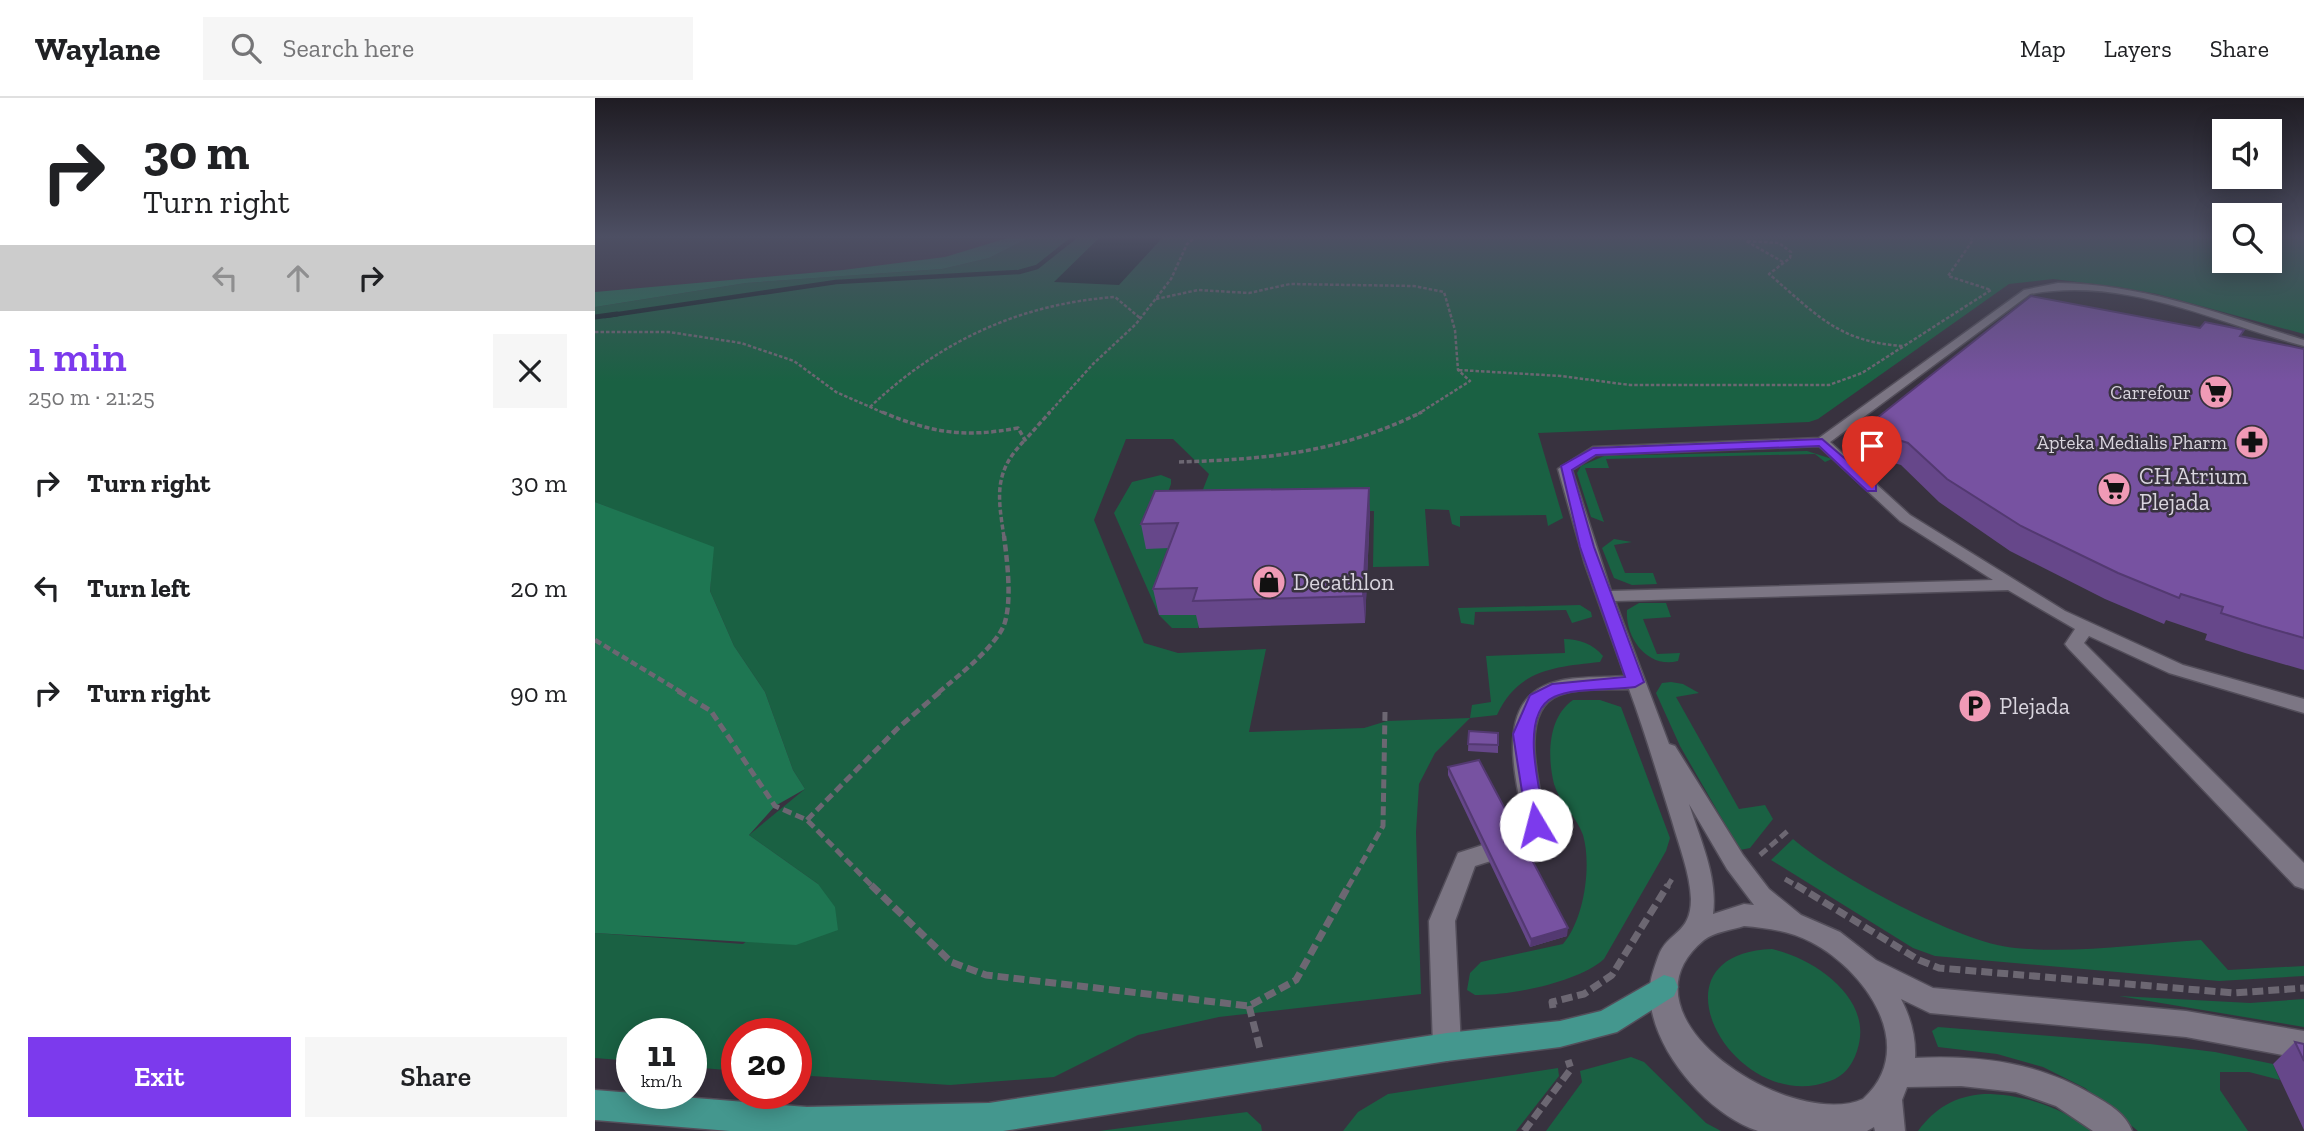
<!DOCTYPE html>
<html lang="en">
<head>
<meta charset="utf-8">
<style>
  :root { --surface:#fff; --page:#f6f6f6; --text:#202124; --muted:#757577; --line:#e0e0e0; --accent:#7c3aed }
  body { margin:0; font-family:"Zilla Slab",serif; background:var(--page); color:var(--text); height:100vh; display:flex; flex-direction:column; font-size:26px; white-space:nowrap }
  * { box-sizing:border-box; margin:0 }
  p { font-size:23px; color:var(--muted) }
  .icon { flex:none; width:38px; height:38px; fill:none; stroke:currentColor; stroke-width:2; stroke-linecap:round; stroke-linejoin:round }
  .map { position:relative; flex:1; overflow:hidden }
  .sheet { display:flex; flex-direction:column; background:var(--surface); width:595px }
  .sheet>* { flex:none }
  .guide { background:#fff; color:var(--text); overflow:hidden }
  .fabs { position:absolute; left:1617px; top:21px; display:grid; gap:14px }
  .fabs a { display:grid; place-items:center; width:70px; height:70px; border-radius:0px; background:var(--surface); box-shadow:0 4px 18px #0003; font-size:35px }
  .speed { position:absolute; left:21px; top:920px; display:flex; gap:14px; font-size:35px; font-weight:700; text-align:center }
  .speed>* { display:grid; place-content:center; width:91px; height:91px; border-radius:50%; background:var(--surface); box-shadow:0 4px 18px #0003; line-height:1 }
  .speed small { font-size:18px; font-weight:400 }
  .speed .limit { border:10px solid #d22; background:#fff; color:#111 }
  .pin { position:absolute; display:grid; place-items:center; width:60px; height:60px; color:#fff; margin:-72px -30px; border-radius:50% 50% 50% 0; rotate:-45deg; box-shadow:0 0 7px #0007 }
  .pin .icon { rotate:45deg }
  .me { position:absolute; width:77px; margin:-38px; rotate:352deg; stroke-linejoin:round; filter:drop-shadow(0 0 5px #0008) }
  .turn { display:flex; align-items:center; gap:24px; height:147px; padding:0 28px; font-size:32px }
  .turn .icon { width:91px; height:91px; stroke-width:2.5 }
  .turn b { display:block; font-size:49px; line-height:60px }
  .lanes { display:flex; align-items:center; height:66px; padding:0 28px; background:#0003; justify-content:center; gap:35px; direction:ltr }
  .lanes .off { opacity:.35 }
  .round { display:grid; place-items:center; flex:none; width:74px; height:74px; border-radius:0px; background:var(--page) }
  .headline { display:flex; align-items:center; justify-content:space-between; height:119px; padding:0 28px }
  h1 { font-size:42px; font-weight:600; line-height:52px; color:var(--accent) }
  .button { display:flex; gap:14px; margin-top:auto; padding:14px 28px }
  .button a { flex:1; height:80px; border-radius:0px; background:var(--accent); color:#fff; font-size:28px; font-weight:600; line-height:80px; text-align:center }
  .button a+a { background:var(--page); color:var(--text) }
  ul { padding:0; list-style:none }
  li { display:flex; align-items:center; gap:21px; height:105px; padding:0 28px }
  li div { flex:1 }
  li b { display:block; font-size:26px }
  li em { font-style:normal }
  header { display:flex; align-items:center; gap:42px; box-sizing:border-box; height:98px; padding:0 35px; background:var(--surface); border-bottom:2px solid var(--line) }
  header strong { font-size:33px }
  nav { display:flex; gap:38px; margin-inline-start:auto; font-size:24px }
  .search { width:490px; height:63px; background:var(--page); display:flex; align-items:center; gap:18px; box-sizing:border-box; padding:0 24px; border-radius:0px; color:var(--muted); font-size:26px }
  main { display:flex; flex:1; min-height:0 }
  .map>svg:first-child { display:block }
</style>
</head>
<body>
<header>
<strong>Waylane</strong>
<div class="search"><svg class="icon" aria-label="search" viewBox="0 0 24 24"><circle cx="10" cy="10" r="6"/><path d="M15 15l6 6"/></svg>Search here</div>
<nav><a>Map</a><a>Layers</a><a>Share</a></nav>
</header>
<main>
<section class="sheet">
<div class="guide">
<div class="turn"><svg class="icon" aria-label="right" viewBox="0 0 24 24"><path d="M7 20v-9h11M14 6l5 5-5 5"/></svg><div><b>30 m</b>Turn right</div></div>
<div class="lanes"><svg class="icon off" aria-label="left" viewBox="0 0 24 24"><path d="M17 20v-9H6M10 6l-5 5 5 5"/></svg><svg class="icon off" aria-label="ahead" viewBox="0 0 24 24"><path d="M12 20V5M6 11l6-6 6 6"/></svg><svg class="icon" aria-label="right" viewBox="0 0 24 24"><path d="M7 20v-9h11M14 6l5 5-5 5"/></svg></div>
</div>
<div class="headline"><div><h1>1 min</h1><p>250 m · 21:25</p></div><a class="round"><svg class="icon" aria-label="close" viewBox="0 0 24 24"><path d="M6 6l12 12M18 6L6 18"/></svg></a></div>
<ul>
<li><svg class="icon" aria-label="right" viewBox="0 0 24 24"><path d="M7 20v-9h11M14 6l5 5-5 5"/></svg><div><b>Turn right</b></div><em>30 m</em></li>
<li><svg class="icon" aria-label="left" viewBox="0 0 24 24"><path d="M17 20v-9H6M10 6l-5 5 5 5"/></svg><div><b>Turn left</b></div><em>20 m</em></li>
<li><svg class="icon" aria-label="right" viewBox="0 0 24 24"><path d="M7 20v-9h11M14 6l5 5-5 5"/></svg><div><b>Turn right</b></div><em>90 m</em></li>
</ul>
<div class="button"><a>Exit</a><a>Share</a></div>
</section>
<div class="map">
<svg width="1709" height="1033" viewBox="0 0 1709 1033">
  <rect width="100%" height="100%" fill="#38323f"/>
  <path fill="#1a6143" d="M437,138H1629V163H1675V138H1709V236L1562,196L1524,189L1458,181L1414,186L1223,321L1214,324L943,335L968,420L953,428L951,417L865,418V429L857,426L854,412L830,411L834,468L778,469L779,413L598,417L614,376L578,341H531L499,422L549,545L583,555L671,551L654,634L769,630L792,623L875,620L877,607L896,604L891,558L970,555L969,541C984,541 998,546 1008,558L1005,564C960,569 923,571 902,617L875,620L840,655L824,686L821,734L826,896L624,919L543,937L459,979L355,987L201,977V936H142V973L96,969V936H37V963L0,960V835L148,846L223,786L154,737L210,691L198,672L170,594L139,548L115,493L118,450L0,404V209L151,185L347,171L394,160Z
    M1212,353L1237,361L1230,364L1220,356L1011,361L1014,370H990L1009,424L996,419L982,375L986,368L1009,358Z
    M566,377L576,381V386L552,450H588L607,516L603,530H577L564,517L519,415L537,384Z
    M1019,441L1037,444L1019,447L1030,475H1058L1062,486L1037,487L1019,480L1007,450Z
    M1044,505H1071L1076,519L1048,521L1062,556L1085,555L1083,563C1053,571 1030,540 1032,512Z
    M985,507L996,514L997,519L977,525L971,512L880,514L879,527L866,525L863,510Z
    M1076,584L1088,586L1104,595L1081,599L1144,711L1170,707L1178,721L1155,750L1145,752L1085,648L1061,595L1067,585Z
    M978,602H1005L1026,609L1075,740L1071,753L1009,861C984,884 915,898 880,897L872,892L875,875L886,864L968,846C989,822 997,768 988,737C982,719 964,704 959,686C952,658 953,619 978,602Z
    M1198,741C1241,778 1364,845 1420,850C1481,856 1546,846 1606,842L1633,872L1709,868V878L1624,883L1340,858L1318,850L1176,762Z
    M1177,851C1220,861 1280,901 1262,953C1257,968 1249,978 1235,983C1140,1019 1047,856 1177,851Z
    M1524,898L1655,905L1709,901V929Z
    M1343,929L1555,946L1620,954L1678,966L1685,982L1654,974H1625V992L1653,1033H1543L1490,990L1448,969L1402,956L1343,949L1337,933Z
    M1036,959L1049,964L1111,1025L1126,1033H951L987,984L985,973Z
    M963,970L964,978L921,1033H748L763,1014L793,996Z
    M1389,996C1430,996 1466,1010 1500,1033H1323C1340,1010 1360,998 1389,996Z
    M652,1014L666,1027L667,1033H504Z"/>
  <path fill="#1e7652" d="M419,138H437L394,160L347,171L151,185L0,209V194L248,172L350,159Z
    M0,404L119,449L115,493L139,548L170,594L198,672L210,691L180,708L154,737L223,786L240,809L243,832L201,847L0,835Z"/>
  <path fill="#142729" d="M506,138H569L524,187L459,184Z"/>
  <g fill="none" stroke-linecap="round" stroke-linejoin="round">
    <path stroke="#142729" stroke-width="4.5" d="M10,218L241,184L424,174L442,169L481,138"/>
    <path stroke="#142729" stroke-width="5" d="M0,219L22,216"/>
    <defs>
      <path id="minor" d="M1463,185C1549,186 1627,217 1709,242V248C1619,224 1530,178 1435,196L1235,344L1315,417L1470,513L1588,567L1709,601V615L1574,575L1494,538L1489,545L1709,765V791L1700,788L1473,550L1470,546L1480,531L1413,492L1020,503L1074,646L1080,648L1148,757L1174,791L1206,817L1245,834L1281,862L1338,890L1591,913L1709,933V961L1591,939L1335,915L1306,901C1316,920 1321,939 1320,960C1383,957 1443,964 1498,997C1514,1006 1531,1016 1537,1033H1498L1461,1008L1421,994L1366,988L1312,989L1307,1002L1310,1033H1280L1279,1029L1272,1033H1163L1155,1030C1107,1010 1052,945 1055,890C1055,880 1060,868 1063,859C1072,833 1096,837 1096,801C1095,775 1084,748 1077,723C1063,679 1050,634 1034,591C1012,592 985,589 964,597C921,613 946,694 952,727C945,741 931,757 915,751L911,745L929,724C922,685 900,611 949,588C972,577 1004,580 1030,578L990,466L963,371L998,349L1224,340L1429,192ZM1224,348L1305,423L1398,482L1016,493L977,372L1001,357ZM1094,706L1132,771L1159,807L1149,806L1118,816C1123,779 1105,741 1094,706ZM1149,828C1172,830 1195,833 1216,844C1270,872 1325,949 1268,1001C1197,1033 1015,919 1109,842C1119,834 1137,832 1149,828Z
        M891,746L899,748L903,755L899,762L880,768L860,823L866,949L862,959L852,963L842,959L838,949L834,823L863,755Z"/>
      <path id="major" d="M1069,877L1079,880L1083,889L1079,898L1022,934L965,949L852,963L408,1033H135L0,1022V992L212,1009L394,1005L852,935L965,923L1006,913Z"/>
    </defs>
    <use href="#minor" stroke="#534e5a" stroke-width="3"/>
    <use href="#major" stroke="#534e5a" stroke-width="3"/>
    <path stroke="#6c6772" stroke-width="2.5" stroke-dasharray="3.5 2" stroke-linecap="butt" d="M1188,164L1151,143L1184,145L1196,154L1195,160L1174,176C1221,216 1243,244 1308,248
      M561,201L603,192L654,195L695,186L819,188L849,194L860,232L863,272L875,283L823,316
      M0,234H74L146,245L199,263L241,294L291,316
      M864,272L966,278L1035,287H1234L1267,275L1396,192L1353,178L1378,142L1375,138
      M275,309C345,243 424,206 520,199L545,220
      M453,316L498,266L541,226L576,181L592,146L602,138"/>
    <path stroke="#6c6772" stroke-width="3.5" stroke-dasharray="5 2.5" stroke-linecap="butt" d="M287,314C337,335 369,340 423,330L430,342L455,314
      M584,364C675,361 743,355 827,314
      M409,439C403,399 398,374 430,342"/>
    <path stroke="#6c6772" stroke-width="4.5" stroke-dasharray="7 3.5" stroke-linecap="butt" d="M0,542L86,594
      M344,594C362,579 404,546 410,524C417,500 412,462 409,438"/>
    <path stroke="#6c6772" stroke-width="5" stroke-dasharray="9 4.5" stroke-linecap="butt" d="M83,593L116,613L180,708L212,722L278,789
      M212,722L303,630L346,593
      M1165,757L1195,731
      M1190,781L1204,789
      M753,789L788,728L790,614
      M1072,789L1077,781"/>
    <path stroke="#6c6772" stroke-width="7" stroke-dasharray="11 5" stroke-linecap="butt" d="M276,787L356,864L391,877L654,908L701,882L754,787
      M1201,787L1324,862L1344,870L1639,895L1709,890
      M654,908L665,951
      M958,910L957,904L989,896L1017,877L1073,787
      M929,1033L976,971L973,962"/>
    <use href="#minor" fill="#7c7684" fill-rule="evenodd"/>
    <use href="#major" fill="#44978e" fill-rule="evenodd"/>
  </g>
  <path fill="#66478a" d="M1646,238L1709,251V572L1650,555L1610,542L1612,536L1571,522L1569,526L1510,501L1415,453L1344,404L1306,367L1261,354L1268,331Z
    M775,413L770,525L604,530L601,517H564L558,491L574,450L551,451L546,426Z
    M874,633L903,635V655L873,653Z
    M853,669L972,838L935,849L853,677Z
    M1700,944L1709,946V1032L1678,966Z"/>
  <path fill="#533971" d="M774,390L775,413L770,525L768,498Z
    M973,830L972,838L935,849L936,841Z"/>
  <path fill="#7752a1" stroke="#533971" stroke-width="2" d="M1436,198L1605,230L1610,224L1649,232L1645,238L1709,251V540L1667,528L1626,515L1628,509L1586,496L1584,500L1523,475L1426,428L1352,381L1313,345L1268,331Z
    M774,390L768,498L598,503L602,490L558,491L583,425L546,426L560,393Z
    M874,633L903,635V647L873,646Z
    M884,662L973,830L936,841L853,669Z
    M1700,944L1709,946V963Z"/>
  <linearGradient id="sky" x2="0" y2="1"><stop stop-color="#1f1c23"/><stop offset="0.49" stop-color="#4d4f63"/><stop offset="1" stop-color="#4d4f63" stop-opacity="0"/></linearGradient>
  <rect width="1709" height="283" fill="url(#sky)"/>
  <path fill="#7c3aed" stroke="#51269a" stroke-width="2" d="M1227,341L1281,387V393H1272L1224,348L1001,357L977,372L999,449L1049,584L1040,589C1019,592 977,590 959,599C922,616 946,695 951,727L948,732H933L918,636L935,597L957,586L1030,579L985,449L966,368L998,350Z"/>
  <defs>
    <symbol id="supermarket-disc" viewBox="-11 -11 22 22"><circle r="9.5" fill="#f09ab6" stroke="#38323f"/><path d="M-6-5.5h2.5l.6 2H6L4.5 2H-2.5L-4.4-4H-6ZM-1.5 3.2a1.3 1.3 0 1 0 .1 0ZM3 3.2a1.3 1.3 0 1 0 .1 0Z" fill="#111"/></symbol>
    <symbol id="pharmacy-disc" viewBox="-11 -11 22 22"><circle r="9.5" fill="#f09ab6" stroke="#38323f"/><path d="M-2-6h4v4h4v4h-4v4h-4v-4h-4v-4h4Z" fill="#111"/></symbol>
    <symbol id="shop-disc" viewBox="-11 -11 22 22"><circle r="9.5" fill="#f09ab6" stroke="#38323f"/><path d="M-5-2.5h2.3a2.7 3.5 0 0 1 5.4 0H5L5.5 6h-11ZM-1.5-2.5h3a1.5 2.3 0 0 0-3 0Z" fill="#111"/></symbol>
    <symbol id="parking-disc" viewBox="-11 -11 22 22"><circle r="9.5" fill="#f09ab6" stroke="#38323f"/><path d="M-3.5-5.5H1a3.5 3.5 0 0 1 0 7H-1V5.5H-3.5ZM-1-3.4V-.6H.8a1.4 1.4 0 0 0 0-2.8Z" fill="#111"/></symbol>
  </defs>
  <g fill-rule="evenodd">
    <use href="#supermarket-disc" x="1602" y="275" width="38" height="38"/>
    <use href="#pharmacy-disc" x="1638" y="325" width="38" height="38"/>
    <use href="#supermarket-disc" x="1500" y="372" width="38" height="38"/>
    <use href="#shop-disc" x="655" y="465" width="38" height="38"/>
    <use href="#parking-disc" x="1361" y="589" width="38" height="38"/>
  </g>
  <g text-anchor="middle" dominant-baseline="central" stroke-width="5" stroke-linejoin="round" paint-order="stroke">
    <g font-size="19" fill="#d9d5de" stroke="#38323f" text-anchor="end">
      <text x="1596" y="294">Carrefour</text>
      <text x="1632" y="344">Apteka Medialis Pharm</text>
    </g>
    <g font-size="23" fill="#d9d5de" stroke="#38323f" text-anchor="start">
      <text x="1544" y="378">CH Atrium<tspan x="1544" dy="26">Plejada</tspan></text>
      <text x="698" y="484">Decathlon</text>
      <text x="1404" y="608">Plejada</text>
    </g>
  </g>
</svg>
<div class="fabs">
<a><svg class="icon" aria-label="sound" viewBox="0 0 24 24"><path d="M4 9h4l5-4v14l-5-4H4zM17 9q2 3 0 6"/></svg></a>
<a><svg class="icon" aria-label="search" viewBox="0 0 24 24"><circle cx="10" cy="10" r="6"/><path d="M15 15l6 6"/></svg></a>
</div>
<div class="speed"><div>11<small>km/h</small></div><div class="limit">20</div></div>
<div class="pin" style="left:1277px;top:390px;background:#d93025"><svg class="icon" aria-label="arrive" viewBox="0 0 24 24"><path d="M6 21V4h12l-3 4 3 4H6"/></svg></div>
<svg class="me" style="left:941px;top:727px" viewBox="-20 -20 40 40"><circle r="19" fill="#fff"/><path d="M0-13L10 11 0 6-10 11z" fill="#7c3aed"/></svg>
</div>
</main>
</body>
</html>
